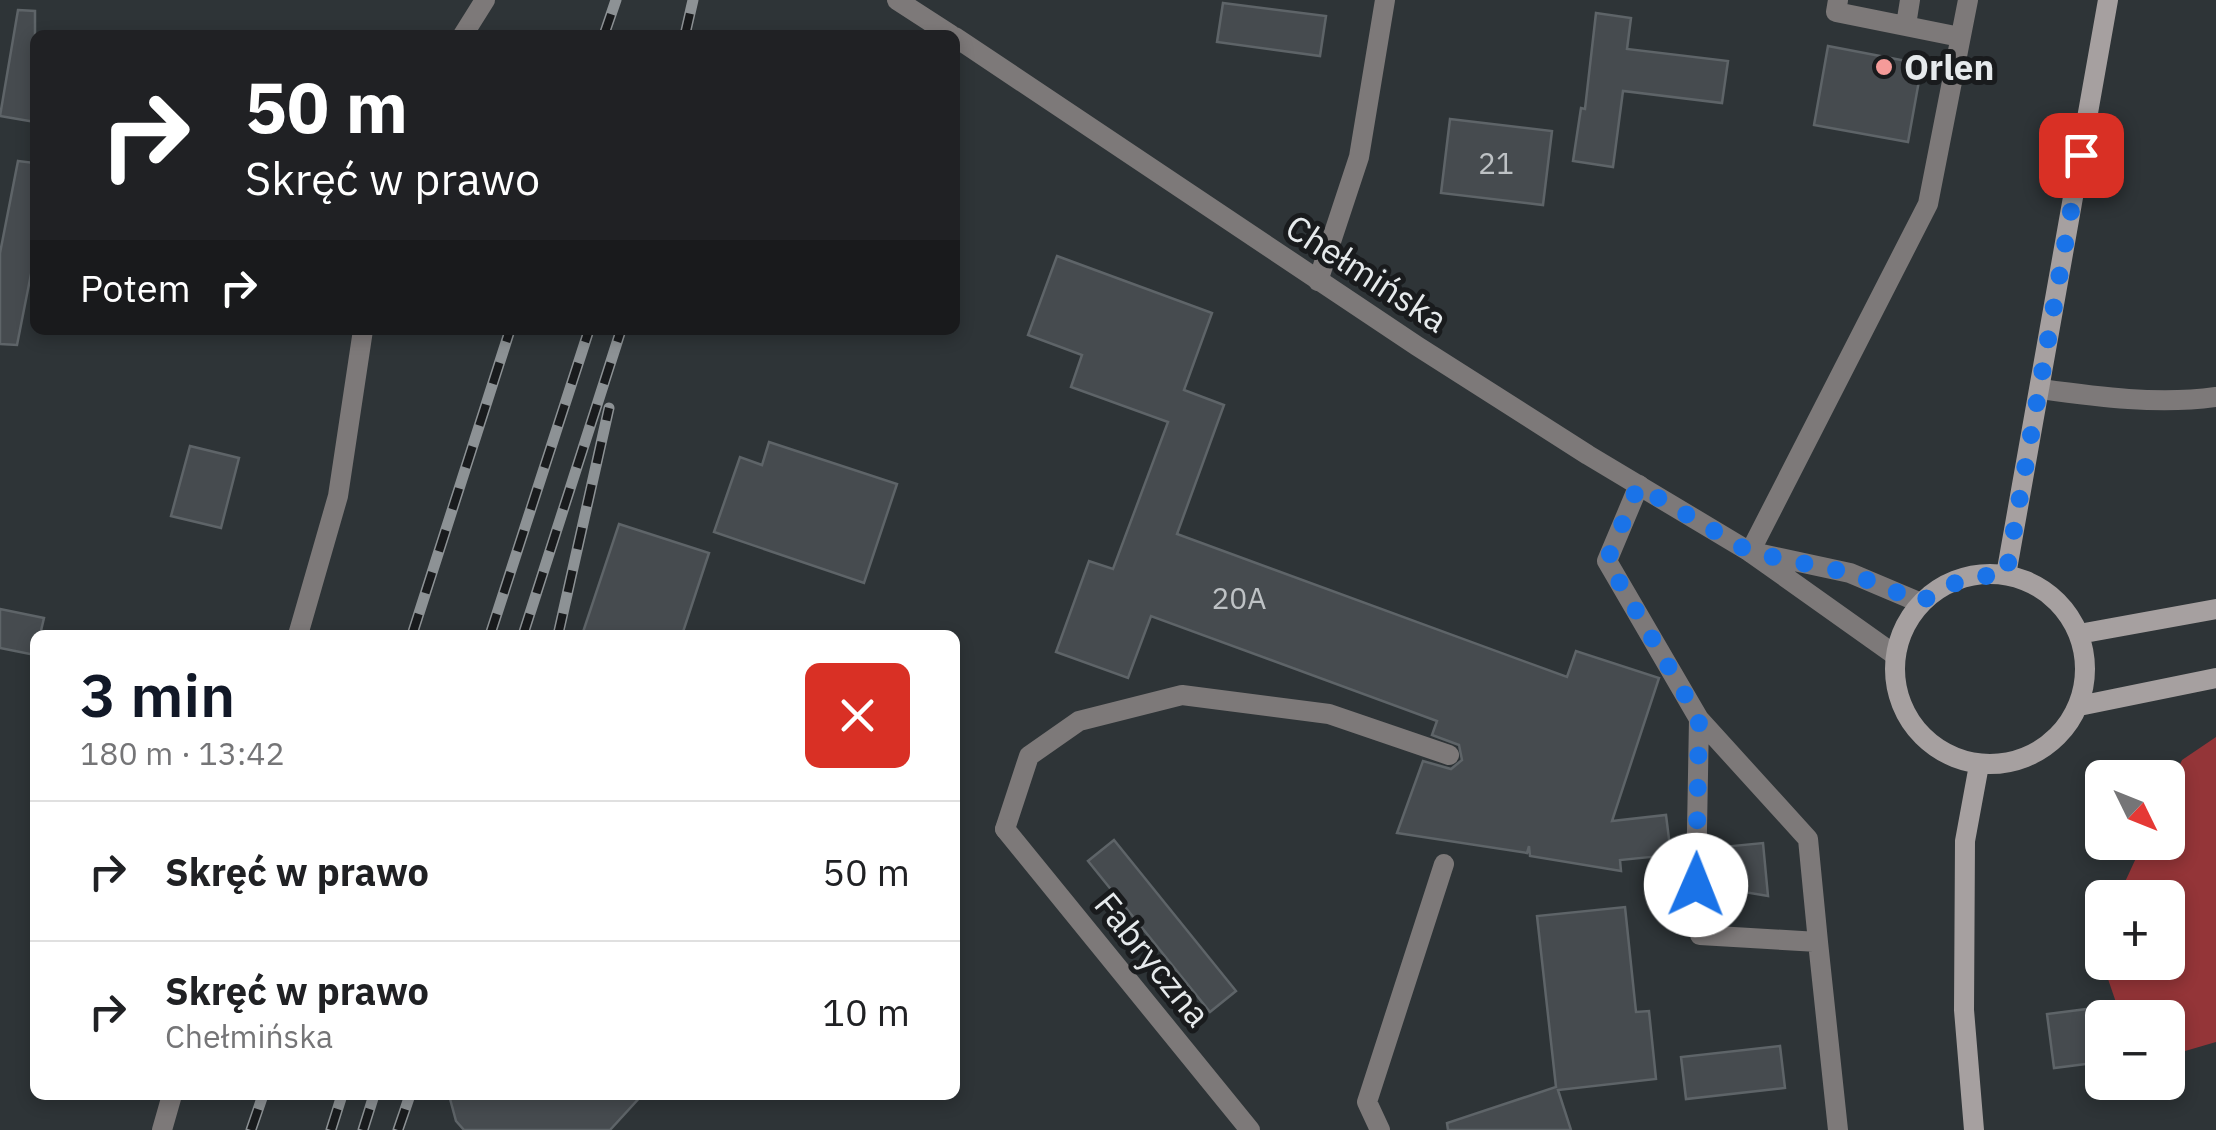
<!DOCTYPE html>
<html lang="pl">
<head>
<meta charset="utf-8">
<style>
  :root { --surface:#fff; --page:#f6f6f6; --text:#202124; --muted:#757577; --line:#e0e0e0; --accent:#111827 }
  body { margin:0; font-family:"IBM Plex Sans",sans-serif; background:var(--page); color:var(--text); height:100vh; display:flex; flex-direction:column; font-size:38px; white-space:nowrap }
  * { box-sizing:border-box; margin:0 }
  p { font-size:32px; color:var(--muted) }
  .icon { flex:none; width:55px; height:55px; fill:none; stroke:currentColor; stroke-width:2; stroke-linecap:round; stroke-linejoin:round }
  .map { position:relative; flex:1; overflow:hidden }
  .side { position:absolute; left:30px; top:630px; width:930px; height:470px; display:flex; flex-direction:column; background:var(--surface); border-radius:15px; box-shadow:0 5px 15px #0003 }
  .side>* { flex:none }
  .hud { position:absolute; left:30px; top:30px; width:930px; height:305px; border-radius:15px; box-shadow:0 5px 15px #0003; background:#202124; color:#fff; overflow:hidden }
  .needle { width:65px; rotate:133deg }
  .controls { position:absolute; left:2085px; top:760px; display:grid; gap:20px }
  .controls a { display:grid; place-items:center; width:100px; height:100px; border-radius:15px; background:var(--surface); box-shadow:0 5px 15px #0003; font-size:50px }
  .pin { position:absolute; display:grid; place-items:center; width:85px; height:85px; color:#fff; margin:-42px; border-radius:20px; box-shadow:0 5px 15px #0006 }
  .me { position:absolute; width:110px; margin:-55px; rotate:1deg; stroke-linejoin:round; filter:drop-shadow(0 0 8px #0008) }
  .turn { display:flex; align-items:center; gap:35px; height:210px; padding:0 50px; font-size:45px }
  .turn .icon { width:130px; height:130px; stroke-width:2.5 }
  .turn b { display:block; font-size:70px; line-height:85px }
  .then { display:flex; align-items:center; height:95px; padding:0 50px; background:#0003; gap:20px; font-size:38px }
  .round { display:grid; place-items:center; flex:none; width:105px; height:105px; border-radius:15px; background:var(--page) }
  .summary { display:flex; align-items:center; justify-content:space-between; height:170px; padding:0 50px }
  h1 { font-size:60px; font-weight:600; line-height:75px; color:var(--accent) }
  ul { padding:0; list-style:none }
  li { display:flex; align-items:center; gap:30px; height:140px; padding:0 50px; border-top:2px solid var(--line) }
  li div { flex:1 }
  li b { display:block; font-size:38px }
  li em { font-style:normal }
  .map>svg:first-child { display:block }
</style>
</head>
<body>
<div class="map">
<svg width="2216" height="1130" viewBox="0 0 2216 1130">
  <rect width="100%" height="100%" fill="#2e3437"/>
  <path fill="#943538" d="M2216,737V1042L2168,1056V1018L2121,1017L2096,944L2102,930V962H2168V898L2118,897L2143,843L2168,842V791L2182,760Z"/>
  <path fill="#464b4f" stroke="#5e6468" stroke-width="2.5" d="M1223,3L1326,16L1320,56L1217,42Z
    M18,10L35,11V122L0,116Z
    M1596,13L1631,18L1627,49L1728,61L1722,103L1623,91L1613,167L1573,161L1581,108L1585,109Z
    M1828,46L1922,64L1908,142L1814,125Z
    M1450,119L1552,131L1543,205L1441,193Z
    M18,161L35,163V254L17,345L0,344V253Z
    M1057,256L1212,313L1184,390L1224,405L1177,534L1567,677L1576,651L1659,678L1612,821L1666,815L1671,855L1620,860L1621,871L1530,856L1529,846L1527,853L1397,833L1423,761L1451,769L1462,760L1459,745L1432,735L1437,721L1151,616L1128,678L1056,652L1089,561L1113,569L1168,422L1071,387L1082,355L1028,335Z
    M769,442L897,484L864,583L714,532L740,457L762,465Z
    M190,446L239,458L221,528L171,516Z
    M619,524L709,553L682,635H582Z
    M0,609L44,618L40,635H35V655L0,648Z
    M1114,840L1236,991L1210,1012L1088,861Z
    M1763,843L1768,896L1726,889L1722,847Z
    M1625,907L1636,1012L1649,1011L1656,1079L1558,1090L1571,1130H1448L1447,1123L1556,1087L1537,916Z
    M2095,1008L2102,1062L2054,1068L2047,1014Z
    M1780,1046L1785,1088L1686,1099L1681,1057Z
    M449,1095H642L610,1130H464L456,1121Z"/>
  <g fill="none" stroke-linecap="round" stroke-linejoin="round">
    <path stroke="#7d7979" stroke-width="20" d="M1838,0L1836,12L1960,37
      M1906,25L1910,0
      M463,35L485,0
      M1318,281L1359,157L1385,0
      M2041,389C2099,397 2158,405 2216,397
      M1639,485L1607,561L1699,719L1808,839L1818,942L1700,935L1696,885L1699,719
      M1750,552L1928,204L1968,0
      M298,635L338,496L363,330
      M1005,829L1029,756L1079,721L1182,695L1329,714L1449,755
      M1818,942L1838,1130
      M162,1130L172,1095
      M1380,1130L1367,1102L1444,864"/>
    <path stroke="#7d7979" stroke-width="20" d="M897,0L951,35
      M955,37L1417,346L1588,455L1750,552L1895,655
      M1757,553L1850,573L1921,603
      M1005,829L1250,1130"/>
    <path stroke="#a6a0a0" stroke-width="20" d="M1895 669a95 95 0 1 1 190 0a95 95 0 1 1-190 0Z
      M2006,575L2108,0
      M2079,634L2216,609
      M2079,706L2216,678
      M1974,1130L1964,1010L1965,841L1979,765"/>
    <defs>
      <path id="rail" d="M604,35L616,0
        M685,35L693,0
        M412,635L510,330
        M490,635L589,330
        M523,635L621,330
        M558,635L609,408
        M251,1130L263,1095
        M331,1130L342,1095
        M363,1130L374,1095
        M398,1130L410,1095"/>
    </defs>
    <use href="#rail" stroke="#8d9295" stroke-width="11"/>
    <use href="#rail" stroke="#191b1d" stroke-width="8" stroke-dasharray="22" stroke-linecap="butt"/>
  </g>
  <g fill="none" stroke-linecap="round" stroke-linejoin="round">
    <path stroke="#1a73e8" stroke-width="18" stroke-dasharray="0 32.4" d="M1696,885L1699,719L1607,561L1638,486L1750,552L1850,573L1921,602C1950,582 1971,575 2006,575L2081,155"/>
  </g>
  <circle fill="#f59b99" stroke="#191b1d" stroke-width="4" cx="1884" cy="67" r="10"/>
  <g text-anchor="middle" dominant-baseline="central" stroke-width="10" stroke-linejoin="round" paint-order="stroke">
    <g font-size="30" fill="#bec2c5">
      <text x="1496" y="162">21</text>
      <text x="1239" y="597">20A</text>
    </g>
    <g font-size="35" font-weight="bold" fill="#e6eaec" stroke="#191b1d" text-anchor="start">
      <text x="1904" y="67">Orlen</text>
    </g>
    <g font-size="35" fill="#e6eaec" stroke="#191b1d">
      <text transform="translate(1367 273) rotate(33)">Chełmińska</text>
      <text transform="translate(1153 959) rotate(51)">Fabryczna</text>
    </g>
  </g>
</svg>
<div class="controls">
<a><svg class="needle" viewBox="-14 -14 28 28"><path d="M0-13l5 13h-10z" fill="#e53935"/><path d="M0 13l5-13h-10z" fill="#757577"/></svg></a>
<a>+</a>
<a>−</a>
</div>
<div class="pin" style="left:2081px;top:155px;background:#d93025"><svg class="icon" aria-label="arrive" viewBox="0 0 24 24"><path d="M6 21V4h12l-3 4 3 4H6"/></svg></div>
<svg class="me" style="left:1696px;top:885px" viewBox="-20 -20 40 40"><circle r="19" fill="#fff"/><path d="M0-13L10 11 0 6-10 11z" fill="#1a73e8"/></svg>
<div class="hud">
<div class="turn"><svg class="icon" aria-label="right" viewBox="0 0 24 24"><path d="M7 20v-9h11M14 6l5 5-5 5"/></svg><div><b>50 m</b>Skręć w prawo</div></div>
<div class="then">Potem<svg class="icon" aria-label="right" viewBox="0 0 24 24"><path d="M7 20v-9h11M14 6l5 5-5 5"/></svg></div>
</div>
<section class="side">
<div class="summary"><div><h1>3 min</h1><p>180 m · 13:42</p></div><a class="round" style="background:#d93025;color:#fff"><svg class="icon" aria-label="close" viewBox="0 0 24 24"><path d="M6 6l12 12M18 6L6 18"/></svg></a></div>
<ul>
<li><svg class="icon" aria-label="right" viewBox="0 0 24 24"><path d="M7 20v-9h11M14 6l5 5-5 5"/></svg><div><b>Skręć w prawo</b></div><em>50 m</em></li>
<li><svg class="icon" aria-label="right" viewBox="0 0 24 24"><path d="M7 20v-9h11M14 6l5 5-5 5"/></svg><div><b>Skręć w prawo</b><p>Chełmińska</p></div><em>10 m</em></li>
</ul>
</section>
</div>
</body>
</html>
